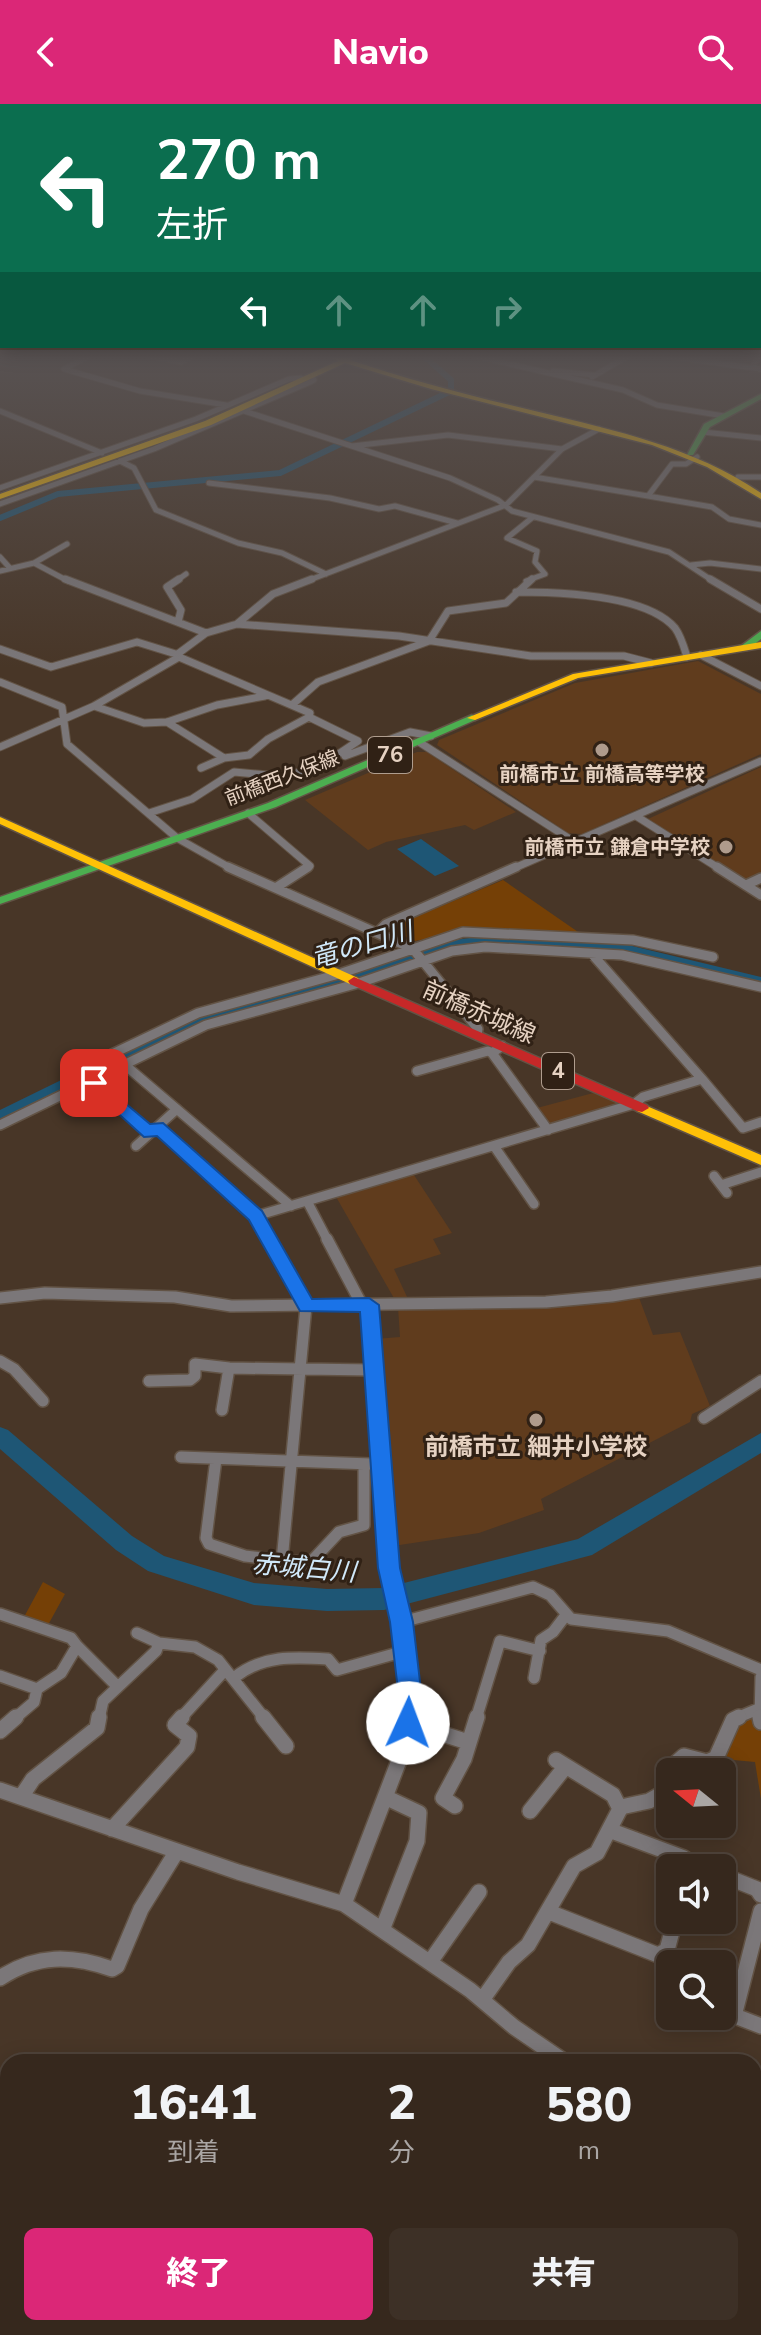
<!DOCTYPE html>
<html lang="ja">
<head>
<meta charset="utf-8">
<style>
  :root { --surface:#36281d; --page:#3d3026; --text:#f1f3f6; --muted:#aaa6a4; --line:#50443b; --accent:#db2777 }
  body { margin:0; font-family:"Nunito Sans","Noto Sans JP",sans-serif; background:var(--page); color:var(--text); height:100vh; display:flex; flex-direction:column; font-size:30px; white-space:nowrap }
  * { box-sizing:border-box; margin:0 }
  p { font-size:26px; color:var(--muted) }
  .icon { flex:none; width:44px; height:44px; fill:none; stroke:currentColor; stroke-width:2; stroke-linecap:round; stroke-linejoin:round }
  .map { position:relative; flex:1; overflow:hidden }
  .drawer { position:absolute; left:0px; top:1950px; width:762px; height:282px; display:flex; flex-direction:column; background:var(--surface); border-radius:24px 24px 0 0; box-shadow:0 4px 20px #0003,0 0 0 2px var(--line) }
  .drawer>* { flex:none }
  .hud { position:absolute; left:0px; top:0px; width:762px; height:244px; box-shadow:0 4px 20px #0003,0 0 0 2px var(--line); background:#0b6e4f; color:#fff; overflow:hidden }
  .needle { width:52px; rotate:288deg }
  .fabs { position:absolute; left:656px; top:1654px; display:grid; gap:16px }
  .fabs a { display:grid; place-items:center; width:80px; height:80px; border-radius:12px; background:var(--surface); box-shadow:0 4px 20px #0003,0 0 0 2px var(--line); font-size:40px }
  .pin { position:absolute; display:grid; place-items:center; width:68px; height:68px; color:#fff; margin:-34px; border-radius:16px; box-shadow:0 4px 12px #0006 }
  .me { position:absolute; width:88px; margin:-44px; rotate:2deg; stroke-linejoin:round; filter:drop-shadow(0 0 6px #0008) }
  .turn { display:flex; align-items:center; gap:28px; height:168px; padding:0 24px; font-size:36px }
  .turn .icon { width:104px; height:104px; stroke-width:2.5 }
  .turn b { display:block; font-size:56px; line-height:68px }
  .lanes { display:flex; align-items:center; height:76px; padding:0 24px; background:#0003; justify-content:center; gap:40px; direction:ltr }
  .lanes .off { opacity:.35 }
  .eta { display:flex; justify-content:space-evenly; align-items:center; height:136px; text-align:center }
  .eta b { font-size:48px; font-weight:800; line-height:56px }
  .action { display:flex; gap:16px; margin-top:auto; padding:16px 24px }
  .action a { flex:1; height:92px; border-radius:12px; background:var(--accent); color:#fff; font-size:32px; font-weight:800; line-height:92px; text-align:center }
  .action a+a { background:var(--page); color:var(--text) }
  header { display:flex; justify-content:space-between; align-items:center; height:104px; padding:0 24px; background:var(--accent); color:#fff; font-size:36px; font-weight:800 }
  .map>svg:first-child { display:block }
</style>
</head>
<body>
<header><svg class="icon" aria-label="back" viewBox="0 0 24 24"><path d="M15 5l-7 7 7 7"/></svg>Navio<svg class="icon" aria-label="search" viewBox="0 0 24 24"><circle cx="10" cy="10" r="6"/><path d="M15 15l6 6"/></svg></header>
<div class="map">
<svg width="761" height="2231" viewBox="0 0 761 2231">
  <rect width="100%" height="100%" fill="#483627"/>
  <path fill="#603c1d" d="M698,557L761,590V650L582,730L568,729L437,641L439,636L575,579Z
    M417,648H427L516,708L474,726L465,721L386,738L368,746L305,696Z
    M761,663V770L746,777L648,715Z
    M597,988L626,1001L551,1023L537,1004Z
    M412,1068L452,1129L433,1135L441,1150L394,1165L408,1195L395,1196L335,1091Z
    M638,1191L653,1231L680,1228L710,1302L692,1310L690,1318L541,1395L544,1406L479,1429L393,1442L375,1235L400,1233L398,1203Z"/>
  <path fill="#754006" d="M503,776L581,830L476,825L415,837L393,827L394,822Z
    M43,1478L65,1490L48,1521L24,1513Z
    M757,1609L761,1627V1695L755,1658L723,1655L739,1618Z"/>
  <path fill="#1e5675" d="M421,735L459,762L435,772L397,745Z"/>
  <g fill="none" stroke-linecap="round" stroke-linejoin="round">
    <path stroke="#1e5675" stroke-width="6" d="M0,414L58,390L280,369L451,287V276L424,252"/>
    <path fill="#1e5675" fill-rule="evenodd" d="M477,833L628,841L761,873V883L628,851L477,843L455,846L206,919L0,1020V1006L194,911L447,837Z
      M0,1323L8,1326L132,1432L164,1452L254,1479L327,1485L384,1484L578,1435L761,1329V1349L592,1451L384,1506L327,1507L254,1501L148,1467L116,1446L0,1345Z"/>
    <defs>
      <path id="street-far4" d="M149,252L181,258L193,252
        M475,252L623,286L657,301L724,312
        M665,252L761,265
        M752,264L759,252
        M64,265L140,287L226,301
        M64,265L89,252
        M553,267L595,271
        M592,273L628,252
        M0,307L102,349
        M244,307L450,374L498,396L512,407L669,448L713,477
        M703,328L761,334
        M352,342L448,331L562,345
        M120,357L134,364L156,406L238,439L282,449L326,470
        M534,373L648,392L672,360H686L697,353
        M738,373H761
        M209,379L330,394L379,405L395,402L457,419
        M0,384L196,315L289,275L301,274
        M648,392L712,403L729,415L761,421
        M0,400L154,345L308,279L314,276L312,273
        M0,453L9,463
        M34,459L67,440
        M691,461L710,459L761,465
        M0,467L34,459L68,477
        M176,477L186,470
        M307,477L506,401L562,345L599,325
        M526,477L545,470L535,458L537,447L507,434L533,413"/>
      <path id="street-far3" d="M65,475L206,529
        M710,475L761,505
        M516,488C557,488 646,490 675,524C681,532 684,543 687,553
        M178,518L181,506L167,483L179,475
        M237,520L273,490L312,475
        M0,545L51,563L137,538L179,551
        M701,551L761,582
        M0,578L62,603L67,640L177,734L232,765
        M293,600L318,578L429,537L448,507L506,499L532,475
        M94,602L144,619L167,618L217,601L265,592
        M167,618L224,654
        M419,638L576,739
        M0,643L94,602L179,553V549L206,529L237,520L399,532L531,552H624L651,559
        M345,652L410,628L431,632
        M201,664L224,654L249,651L268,635L309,613
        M149,709L192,695L234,668L280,672L316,665L358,637L309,613L310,609L179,553
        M248,709L310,762L305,765
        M636,712L720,765
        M512,765L761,657"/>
      <path id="street-far2" d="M228,763L413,845L478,925L477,931
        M717,763L761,791
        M746,781L761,774
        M277,783L308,763
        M379,827L386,820L516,763
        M502,942L492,949L548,1026
        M417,967L488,947L492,949
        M702,975L743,1024L761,1018
        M94,979L150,1029
        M0,1021L206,921L359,879L452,847L485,843L622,851L761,883
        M157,1023L256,1112L270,1137
        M136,1042L177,1005
        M494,1042L534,1100
        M714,1072L727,1089
        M721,1081L761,1068
        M307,1097L328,1137
        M291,1102L112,950L198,909L339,870L463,828L633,836L713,853
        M256,1112L634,1000L643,993L702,975L592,850"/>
      <path id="street-far1" d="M269,1135L306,1202L282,1457
        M327,1135L362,1201
        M0,1194L45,1189L175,1193L231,1202L546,1198L612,1192L761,1168
        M369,1201L389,1464L402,1518L410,1595L408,1615
        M0,1257L14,1265L43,1297
        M149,1277L190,1276L195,1272V1260L229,1264
        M222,1306L229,1264L372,1266
        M704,1314L761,1277
        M181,1353L371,1360
        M216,1355L206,1434L209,1440L245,1452L310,1459L339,1428L364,1421V1360
        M0,1510L71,1534L77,1542L61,1569L37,1585L34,1598L14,1615
        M402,1518L533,1483L550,1491L571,1515L668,1527L761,1566
        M137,1529L159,1539L195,1543L218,1556L265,1615
        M77,1542L117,1582
        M0,1572L37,1585
        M235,1573C263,1551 294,1553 328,1555L337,1566L405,1547
        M534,1574L541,1536L553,1528L566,1511
        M99,1615L103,1597L156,1547L159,1539
        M180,1615L225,1566
        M476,1615L500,1537L540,1547
        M734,1615L758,1605
        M760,1615L761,1573"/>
      <path id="street" d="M263,1613L286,1642
        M760,1613L761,1618
        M408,1619L468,1638
        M0,1627L16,1613
        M556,1656L613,1691L620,1705
        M679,1668L676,1659L684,1652L707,1658L716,1654L733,1616L739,1613
        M0,1686L238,1768L344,1800L470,1886L514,1923L565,1958
        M21,1693L33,1675L97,1624L99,1613
        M455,1702L443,1694L464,1655L477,1613
        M530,1707L566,1662
        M112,1725L187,1643L189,1632L175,1621L182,1613
        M609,1726L684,1754L688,1764
        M687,1762L703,1764
        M722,1771L757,1785L761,1791
        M344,1800L405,1641L408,1613
        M549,1808L658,1851L667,1846L675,1816
        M382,1826L417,1737L419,1709L385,1693
        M667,1846L676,1860
        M430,1858L479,1788
        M0,1874C36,1850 72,1851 112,1865L117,1862L141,1805L177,1747
        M482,1896L509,1858L528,1841L574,1762L597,1749L621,1703L649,1697L670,1685
        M722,1907L761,1922
        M734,1912L761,1807
        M754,2078L761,2080
        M0,2142L8,2141"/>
      <path id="fast" d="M761,290V295L710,323L693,351H687L704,320Z
        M761,527V535L747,546H741V542Z
        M472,611L477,614L475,616L276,703L0,800V793L268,699Z"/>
      <path id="slow" d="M328,252L344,254L357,252L350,256C412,277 475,293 539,308C617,327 693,343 761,389V395L707,363L652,341L431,285L345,259L211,321L0,395V390L205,317L338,257Z
        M761,538V544L578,574L475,616L467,614L573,570Z
        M0,713L358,874L360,877L358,880H350L0,720Z
        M642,1000L761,1051V1061L637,1007L635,1004Z"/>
      <path id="jam" d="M354,873L647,1001L649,1004L642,1008L637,1007L350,880L348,877Z"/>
    </defs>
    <use href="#street-far4" stroke="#625345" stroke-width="7"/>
    <use href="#street-far3" stroke="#625345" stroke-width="9"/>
    <use href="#street-far2" stroke="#625345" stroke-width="12"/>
    <use href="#street-far1" stroke="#625345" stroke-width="14"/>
    <use href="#street" stroke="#625345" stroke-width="18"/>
    <use href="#fast" stroke="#625345" stroke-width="3"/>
    <use href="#slow" stroke="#625345" stroke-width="3"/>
    <use href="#jam" stroke="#625345" stroke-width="3"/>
    <use href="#street-far4" stroke="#7b7779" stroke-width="5"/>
    <use href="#street-far3" stroke="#7b7779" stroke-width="7"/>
    <use href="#street-far2" stroke="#7b7779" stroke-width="9"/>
    <use href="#street-far1" stroke="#7b7779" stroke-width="11"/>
    <use href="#street" stroke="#7b7779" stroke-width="15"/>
    <use href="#fast" fill="#4caf50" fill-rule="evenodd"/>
    <use href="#slow" fill="#ffc107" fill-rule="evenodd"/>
    <use href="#jam" fill="#c62828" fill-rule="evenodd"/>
  </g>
  <linearGradient id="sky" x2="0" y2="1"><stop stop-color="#281e15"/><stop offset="0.45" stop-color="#585252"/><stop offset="1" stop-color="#585252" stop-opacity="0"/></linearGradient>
  <rect width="761" height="564" fill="url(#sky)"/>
  <path fill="#1a73e8" stroke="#114b97" stroke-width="2" d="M94,973L150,1020L163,1019L262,1107L312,1195L369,1194L379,1201L400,1464L413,1518L422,1595L416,1627L408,1630L399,1627L396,1619L399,1595L390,1518L378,1464L360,1208L300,1207L249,1116L157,1032L144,1033L88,982V975Z"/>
  <g fill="#af9b8c" stroke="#302115" stroke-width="3">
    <circle cx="602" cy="646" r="8"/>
    <circle cx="726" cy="743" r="8"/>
    <circle cx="536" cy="1316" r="8"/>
  </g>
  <g text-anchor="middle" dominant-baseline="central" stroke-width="6" stroke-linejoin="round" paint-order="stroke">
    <g font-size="20" font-weight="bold" fill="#e6d2c2" stroke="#302115">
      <text x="602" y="670">前橋市立 前橋高等学校</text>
      <text x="710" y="743" text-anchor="end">前橋市立 鎌倉中学校</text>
    </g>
    <g font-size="20" fill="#e6d2c2" stroke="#302115">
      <text transform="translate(282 674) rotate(-21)">前橋西久保線</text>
    </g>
    <g fill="#302115" stroke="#af9d8e" stroke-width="2">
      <rect x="368" y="633" width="44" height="36" rx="6"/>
      <rect x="542" y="949" width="32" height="36" rx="6"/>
    </g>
    <g font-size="22" font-weight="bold" fill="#e6d2c2">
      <text x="390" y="651">76</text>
      <text x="558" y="967">4</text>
    </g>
    <g font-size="24" fill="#e6d2c2" stroke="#302115">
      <text transform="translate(479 908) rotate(24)">前橋赤城線</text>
    </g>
    <g font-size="24" font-weight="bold" fill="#e6d2c2" stroke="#302115">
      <text x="536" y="1343">前橋市立 細井小学校</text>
    </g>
    <g font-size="26" font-style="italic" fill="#d0e8f9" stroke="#302115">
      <text transform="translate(362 841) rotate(-16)">竜の口川</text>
      <text transform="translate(304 1464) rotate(5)">赤城白川</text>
    </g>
  </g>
</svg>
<div class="fabs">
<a><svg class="needle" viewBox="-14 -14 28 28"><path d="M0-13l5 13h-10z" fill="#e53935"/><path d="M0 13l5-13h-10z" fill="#aaa6a4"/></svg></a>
<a><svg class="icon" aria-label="sound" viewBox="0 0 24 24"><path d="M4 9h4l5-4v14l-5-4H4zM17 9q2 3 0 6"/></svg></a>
<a><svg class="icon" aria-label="search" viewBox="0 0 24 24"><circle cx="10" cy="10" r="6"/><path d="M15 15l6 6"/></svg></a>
</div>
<div class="pin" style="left:94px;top:979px;background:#d93025"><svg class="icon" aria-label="arrive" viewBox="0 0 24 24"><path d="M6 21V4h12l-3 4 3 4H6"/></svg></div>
<svg class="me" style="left:408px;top:1619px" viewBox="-20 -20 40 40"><circle r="19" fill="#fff"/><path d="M0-13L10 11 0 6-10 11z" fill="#1a73e8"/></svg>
<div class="hud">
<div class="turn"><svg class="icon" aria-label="left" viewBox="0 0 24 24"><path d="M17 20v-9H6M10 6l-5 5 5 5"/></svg><div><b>270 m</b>左折</div></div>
<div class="lanes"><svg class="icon" aria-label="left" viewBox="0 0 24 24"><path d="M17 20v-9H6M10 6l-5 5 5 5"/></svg><svg class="icon off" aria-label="ahead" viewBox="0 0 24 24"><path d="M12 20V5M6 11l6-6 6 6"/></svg><svg class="icon off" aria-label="ahead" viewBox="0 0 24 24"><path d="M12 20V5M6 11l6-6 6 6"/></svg><svg class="icon off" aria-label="right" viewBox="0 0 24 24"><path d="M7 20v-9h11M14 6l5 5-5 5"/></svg></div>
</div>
<section class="drawer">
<div class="eta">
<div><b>16:41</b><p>到着</p></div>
<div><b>2</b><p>分</p></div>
<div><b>580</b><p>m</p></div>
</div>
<div class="action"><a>終了</a><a>共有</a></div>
</section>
</div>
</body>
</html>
